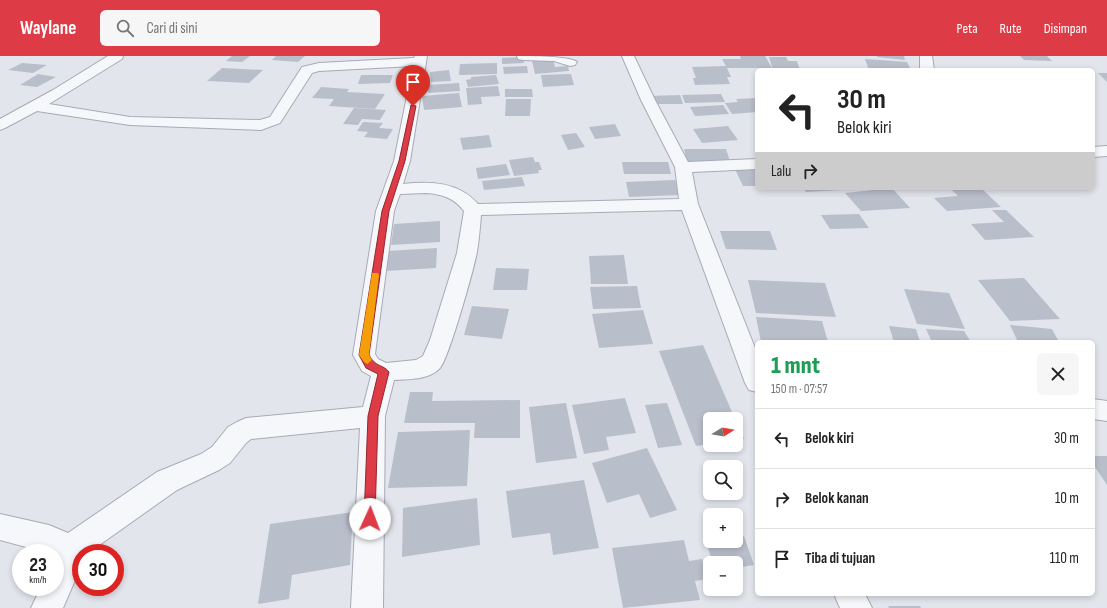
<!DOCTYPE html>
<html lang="id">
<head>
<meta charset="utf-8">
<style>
  :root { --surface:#fff; --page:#f6f6f6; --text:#222; --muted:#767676; --line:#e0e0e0; --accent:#dd3c47 }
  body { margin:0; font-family:"Sofia Sans Condensed",sans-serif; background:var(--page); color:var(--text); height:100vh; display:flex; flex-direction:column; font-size:15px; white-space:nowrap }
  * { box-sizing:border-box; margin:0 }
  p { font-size:13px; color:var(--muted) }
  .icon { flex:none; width:22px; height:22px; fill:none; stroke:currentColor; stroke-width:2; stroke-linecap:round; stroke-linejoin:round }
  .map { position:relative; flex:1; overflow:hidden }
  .panel { position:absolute; left:755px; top:284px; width:340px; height:256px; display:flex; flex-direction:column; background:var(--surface); border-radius:6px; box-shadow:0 2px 6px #0003 }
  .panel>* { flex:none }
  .top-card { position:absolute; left:755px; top:12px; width:340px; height:122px; border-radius:6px; box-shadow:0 2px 6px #0003; background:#fff; color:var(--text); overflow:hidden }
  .needle { width:26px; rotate:79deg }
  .controls { position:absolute; left:703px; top:356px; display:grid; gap:8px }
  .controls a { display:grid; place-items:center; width:40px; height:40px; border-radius:6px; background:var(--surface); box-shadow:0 2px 6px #0003; font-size:20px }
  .speed { position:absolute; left:12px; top:488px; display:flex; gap:8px; font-size:20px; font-weight:700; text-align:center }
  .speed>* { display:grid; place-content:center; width:52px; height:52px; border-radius:50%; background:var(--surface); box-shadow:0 2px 6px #0003; line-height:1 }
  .speed small { font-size:10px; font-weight:400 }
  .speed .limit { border:6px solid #d22; background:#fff; color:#111 }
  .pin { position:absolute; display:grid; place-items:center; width:34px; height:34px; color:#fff; margin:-41px -17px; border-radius:50% 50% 50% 0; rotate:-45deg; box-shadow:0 0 4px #0007 }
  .pin .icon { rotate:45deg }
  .me { position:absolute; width:44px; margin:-22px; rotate:2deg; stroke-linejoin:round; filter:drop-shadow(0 0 3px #0008) }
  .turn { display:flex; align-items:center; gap:14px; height:84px; padding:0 16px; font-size:18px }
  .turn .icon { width:52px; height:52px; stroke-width:2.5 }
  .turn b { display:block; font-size:28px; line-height:34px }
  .then { display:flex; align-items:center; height:38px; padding:0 16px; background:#0003; gap:8px; font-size:15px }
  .round { display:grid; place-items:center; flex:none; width:42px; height:42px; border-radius:6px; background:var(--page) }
  .overview { display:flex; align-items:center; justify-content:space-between; height:68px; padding:0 16px }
  h1 { font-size:24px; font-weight:800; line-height:30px; color:#1e9e55 }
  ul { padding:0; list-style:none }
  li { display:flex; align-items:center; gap:12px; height:60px; padding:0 16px; border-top:1px solid var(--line) }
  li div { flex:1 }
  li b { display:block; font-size:15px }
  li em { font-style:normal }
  header { display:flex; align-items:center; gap:24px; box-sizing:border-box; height:56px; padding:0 20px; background:var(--accent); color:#fff }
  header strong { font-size:19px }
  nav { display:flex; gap:22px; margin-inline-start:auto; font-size:14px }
  .search { width:280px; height:36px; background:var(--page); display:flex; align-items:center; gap:10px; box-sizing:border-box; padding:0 14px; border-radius:6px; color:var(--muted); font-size:15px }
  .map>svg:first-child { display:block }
</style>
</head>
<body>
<header>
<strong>Waylane</strong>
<div class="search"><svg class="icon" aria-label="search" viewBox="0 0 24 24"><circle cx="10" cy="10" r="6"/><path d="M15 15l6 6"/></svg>Cari di sini</div>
<nav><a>Peta</a><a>Rute</a><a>Disimpan</a></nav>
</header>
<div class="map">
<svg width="1107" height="552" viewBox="0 0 1107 552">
  <rect width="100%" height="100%" fill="#e2e5ec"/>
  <path fill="#b9becb" d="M232,0H250L242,6L226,5Z
    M276,0H305L298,6L272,4Z
    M740,0H765L772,12H727L731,21H727L730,28L695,29L693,22H696L692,11L726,10L722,3H741Z
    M877,0H904L905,4L877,1Z
    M1020,0H1047L1052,5L1024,4Z
    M523,1L524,7L502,8V2Z
    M769,1H786L788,5H797L800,14H773Z
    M865,3L907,6L911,14H869Z
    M553,4L555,11L568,10L569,15L535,18L532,5Z
    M22,7L47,9L33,17L8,14Z
    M497,7V18L459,19L460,8Z
    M527,10L528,17L504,18L503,11Z
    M222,12L263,14L249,27L207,25Z
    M449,14L451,25L431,26L430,16Z
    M1098,17H1107V26Z
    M38,18L56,21L37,31L20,29Z
    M571,18L574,29L543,31L541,19Z
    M361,19H393L390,27L358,28Z
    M496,19L499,28L468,31L466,24L471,23V21Z
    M459,27L460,35L428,37V29Z
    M498,30L500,40L481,41L482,48L468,49L466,32Z
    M321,31L349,33L347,36L385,38L375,53L329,50L334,43L312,42Z
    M505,33H532L533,41H505Z
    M459,37L462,51L424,54L422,40Z
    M721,38L725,46L685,47L682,39Z
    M680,39L683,48H652L649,40Z
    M756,42L757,56L732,58L725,47L738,46L736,43Z
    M506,43H531L530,60H505Z
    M723,49L729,58L695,60L690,51Z
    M354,52L386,54L380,64L362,63L358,69L343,68Z
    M363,66L383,67L379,72L393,73L387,83L364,81L368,76L357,75Z
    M615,68L621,80L595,83L589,71Z
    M728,70L738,84L702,87L693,73Z
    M576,77L585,91L568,94L561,79Z
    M489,79L492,91L463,94L460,82Z
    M684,93H726L730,105H687Z
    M533,101L535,106H539L542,114H538L539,117L514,120L509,104Z
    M622,106H668L671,118H624Z
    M506,108L510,119L478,123L476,112Z
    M757,110V130H743L734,111Z
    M522,121L525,130L484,134L482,125Z
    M675,124L680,139L629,141L626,126Z
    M803,132H840L841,134L806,136Z
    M892,132L910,152L861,155L845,137Z
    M950,132H981L1001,151L947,155L934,142L958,140Z
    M992,154H1006L1034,181L985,184L971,168L1004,166Z
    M859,158L869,172L830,173L821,159Z
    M440,165V186L391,189L394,168Z
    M720,175H770L777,194L726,193Z
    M437,192L436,212L385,215L387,195Z
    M624,199L628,228H591L589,200Z
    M496,212L529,213L527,234H493Z
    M1024,222L1060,263L1010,265L978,224Z
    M748,224L825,227L836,261L756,257Z
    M637,230L641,252L593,253L590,231Z
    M904,233L949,237L965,273L917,268Z
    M472,250L509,253L502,283L464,279Z
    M643,254L653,288L599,292L592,258Z
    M756,261L822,265L828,286H761Z
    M1010,269L1052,273L1059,286H1018Z
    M889,270L916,273L920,286H894Z
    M926,273L964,275L971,286H932Z
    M703,289L735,363H710V388L696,390L659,295Z
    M410,336H433L432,345L520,344V382H474L475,367H404Z
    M625,342L636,377L606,381L609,394L584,398L572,349Z
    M566,347L577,402L536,407L529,351Z
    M667,347L682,389L658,392L645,349Z
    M736,364L744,383L736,384Z
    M470,374L467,430L388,432L398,376Z
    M647,392L677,454L650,462L639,438L607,447L592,407Z
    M1093,400H1107V429L1093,408Z
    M584,424L599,492L553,499L550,477L512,482L506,435Z
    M477,442L480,489L402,501L403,452Z
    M353,456L350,509L292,519L289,543L258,548L270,468Z
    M744,480L754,509L736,512V507H713L706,486L736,485V481Z
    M684,484L689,505L702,503L708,523L695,525L700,544L623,552L612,492Z
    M888,550H920L921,552H889Z"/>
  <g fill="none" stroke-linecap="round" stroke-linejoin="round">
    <defs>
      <path id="street" d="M108,0H123L122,3L49,48L130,61L260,64L270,61L302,11L319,7L414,2L415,0H427L410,105L403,128C431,125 459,126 478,148L679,143L675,111L641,44L622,0H634L655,44L688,106L757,103V113L692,116L698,148L757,297V336L749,334L745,327L682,154L481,159C480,171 479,184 477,196C474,212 449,302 440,312C429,324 409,323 394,324L385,360L383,552H351L360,372L251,383L246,387L230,407L219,414L177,434L88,497H81L76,522L63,552H31L41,531H55V497H48L0,484V458L49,469L68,477L157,416L201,398L212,391L228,371L237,366L246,362L363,351L371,320L362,315L353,299L376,155L394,105L413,10L319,15L312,17L280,67L261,74L130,69L37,55L5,72L0,74V63L53,34ZM426,137C442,138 454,142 464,155L457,197L430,284L423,300L416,304L386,307L378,303L375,298L394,155L400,138Z
        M517,0C529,0 570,0 577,6L575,9L570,10L554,5L523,4L518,3Z
        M920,0H932L934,14H920Z
        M1107,90V100L1093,101V91Z
        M1093,343L1107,345V365L1093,363Z
        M834,538H865L872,552H840Z"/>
    </defs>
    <use href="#street" stroke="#a6abb7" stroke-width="2"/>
    <use href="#street" fill="#f6f7fa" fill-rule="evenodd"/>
  </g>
  <path fill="#dd3c47" stroke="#90272e" d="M411,49L416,50L405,105L389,155L369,299C376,312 383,308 389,316L378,360L375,463L374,467L370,469L365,467L364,463L368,360L378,318L366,312L359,299L382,155L399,105Z"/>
  <path fill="#f59e0b" d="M372,217H378L379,219L369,299L372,304L367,308L364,306L359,299Z"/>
</svg>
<div class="controls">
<a><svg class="needle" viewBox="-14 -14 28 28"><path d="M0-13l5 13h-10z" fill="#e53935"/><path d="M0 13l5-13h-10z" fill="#767676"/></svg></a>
<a><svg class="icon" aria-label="search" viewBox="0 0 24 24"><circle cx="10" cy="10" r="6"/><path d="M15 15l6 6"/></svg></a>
<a>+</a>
<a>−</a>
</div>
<div class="speed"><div>23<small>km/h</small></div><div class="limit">30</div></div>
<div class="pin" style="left:413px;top:50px;background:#d93025"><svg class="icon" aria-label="arrive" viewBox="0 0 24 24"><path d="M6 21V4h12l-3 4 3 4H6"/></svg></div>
<svg class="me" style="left:370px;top:463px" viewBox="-20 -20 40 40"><circle r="19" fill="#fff"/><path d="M0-13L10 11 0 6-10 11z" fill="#dd3c47"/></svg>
<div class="top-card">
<div class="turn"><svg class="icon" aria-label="left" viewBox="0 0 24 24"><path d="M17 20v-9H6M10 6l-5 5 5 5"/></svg><div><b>30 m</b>Belok kiri</div></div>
<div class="then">Lalu<svg class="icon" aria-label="right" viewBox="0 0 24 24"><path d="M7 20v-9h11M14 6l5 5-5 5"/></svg></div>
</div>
<section class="panel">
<div class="overview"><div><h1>1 mnt</h1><p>150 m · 07:57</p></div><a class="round"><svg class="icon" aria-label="close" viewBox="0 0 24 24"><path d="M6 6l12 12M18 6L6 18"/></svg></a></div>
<ul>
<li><svg class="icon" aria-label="left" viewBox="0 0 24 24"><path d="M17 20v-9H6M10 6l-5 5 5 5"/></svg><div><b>Belok kiri</b></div><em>30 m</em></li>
<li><svg class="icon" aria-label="right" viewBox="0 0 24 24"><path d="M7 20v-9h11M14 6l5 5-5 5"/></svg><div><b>Belok kanan</b></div><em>10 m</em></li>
<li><svg class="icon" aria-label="arrive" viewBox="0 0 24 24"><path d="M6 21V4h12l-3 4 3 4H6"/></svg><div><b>Tiba di tujuan</b></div><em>110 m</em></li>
</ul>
</section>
</div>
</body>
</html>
